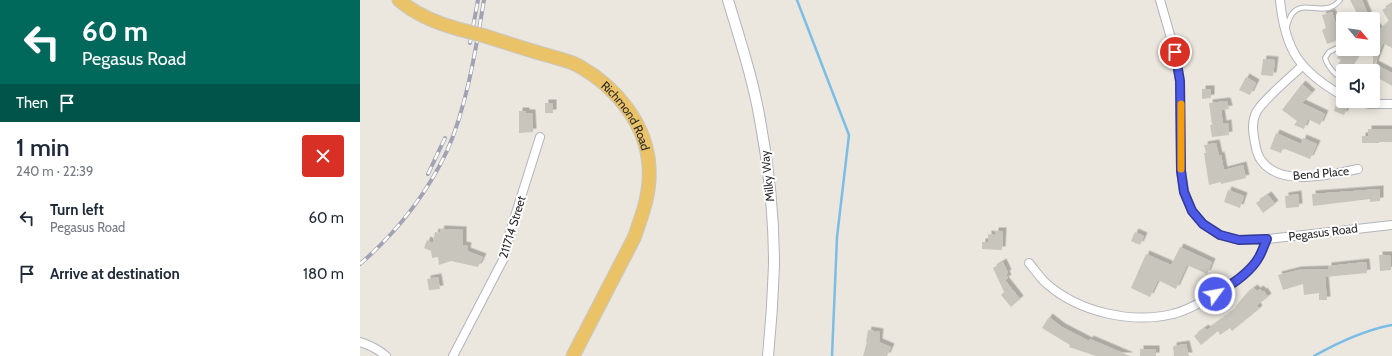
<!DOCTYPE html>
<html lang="en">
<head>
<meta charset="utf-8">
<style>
  :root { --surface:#fff; --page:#f2f2f3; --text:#1f2937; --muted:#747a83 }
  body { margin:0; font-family:Cabin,sans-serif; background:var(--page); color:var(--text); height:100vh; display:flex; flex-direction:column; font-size:15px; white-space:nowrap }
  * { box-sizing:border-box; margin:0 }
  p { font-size:13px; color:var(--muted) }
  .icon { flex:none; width:22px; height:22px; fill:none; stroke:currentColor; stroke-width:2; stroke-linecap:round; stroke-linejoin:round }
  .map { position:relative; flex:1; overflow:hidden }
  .side { display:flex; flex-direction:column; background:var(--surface); width:360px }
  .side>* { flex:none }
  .hud { background:#00695c; color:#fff; overflow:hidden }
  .needle { width:26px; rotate:119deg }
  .tools { position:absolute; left:976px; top:12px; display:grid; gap:8px }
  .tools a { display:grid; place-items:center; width:44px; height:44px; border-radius:4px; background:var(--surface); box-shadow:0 2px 10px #0003; font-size:20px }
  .pin { position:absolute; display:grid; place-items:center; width:34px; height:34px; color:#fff; margin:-17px; border:2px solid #fff; border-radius:50%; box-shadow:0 1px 4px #0007 }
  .me { position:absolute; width:44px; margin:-22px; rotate:58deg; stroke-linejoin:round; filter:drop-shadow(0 0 3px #0008) }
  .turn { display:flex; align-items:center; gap:14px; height:84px; padding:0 16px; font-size:18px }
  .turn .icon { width:52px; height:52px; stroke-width:2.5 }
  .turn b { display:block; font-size:28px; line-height:34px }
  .then { display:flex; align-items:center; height:38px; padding:0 16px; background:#0003; gap:8px; font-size:15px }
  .round { display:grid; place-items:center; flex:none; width:42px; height:42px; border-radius:4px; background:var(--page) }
  .summary { display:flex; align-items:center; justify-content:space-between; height:68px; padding:0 16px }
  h1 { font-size:24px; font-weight:600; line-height:30px }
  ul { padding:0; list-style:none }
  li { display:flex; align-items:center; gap:12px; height:56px; padding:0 16px }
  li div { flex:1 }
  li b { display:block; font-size:15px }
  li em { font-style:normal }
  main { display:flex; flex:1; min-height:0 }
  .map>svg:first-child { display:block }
</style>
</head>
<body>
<main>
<section class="side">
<div class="hud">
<div class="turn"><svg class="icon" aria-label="left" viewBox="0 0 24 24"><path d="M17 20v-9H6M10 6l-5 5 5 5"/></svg><div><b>60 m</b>Pegasus Road</div></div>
<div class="then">Then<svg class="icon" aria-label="arrive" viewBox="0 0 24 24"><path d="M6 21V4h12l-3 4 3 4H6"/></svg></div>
</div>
<div class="summary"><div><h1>1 min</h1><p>240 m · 22:39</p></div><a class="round" style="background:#d93025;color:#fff"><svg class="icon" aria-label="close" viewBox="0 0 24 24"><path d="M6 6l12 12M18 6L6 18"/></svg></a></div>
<ul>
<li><svg class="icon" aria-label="left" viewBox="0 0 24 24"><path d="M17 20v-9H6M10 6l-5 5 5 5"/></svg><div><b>Turn left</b><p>Pegasus Road</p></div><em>60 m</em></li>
<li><svg class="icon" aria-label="arrive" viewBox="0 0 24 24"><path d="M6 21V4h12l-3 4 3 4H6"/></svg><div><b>Arrive at destination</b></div><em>180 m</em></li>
</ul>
</section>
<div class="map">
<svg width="1032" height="356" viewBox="0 0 1032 356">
  <defs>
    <filter id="shadow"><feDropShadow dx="3.5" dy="-3.5" stdDeviation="0" flood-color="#0004"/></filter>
  </defs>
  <rect width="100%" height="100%" fill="#ebe7de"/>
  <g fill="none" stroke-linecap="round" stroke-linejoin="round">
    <path stroke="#7bbde4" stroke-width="2.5" d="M437,0L489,135L477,237L472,356
      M954,356C979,342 1005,330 1032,325"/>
  </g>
  <path fill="#c7c5bc" filter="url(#shadow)" d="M990,0H1002L1010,19H1000Z
    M1032,4V48L1023,43L1015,64L1032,73V86L1013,75V21L1019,30L1029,21L1022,10Z
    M972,12L981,39L967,44L962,30L966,28L962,15Z
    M983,49H1002L988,71H982L976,67L981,60L977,58Z
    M903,59L915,60L913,76L901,75Z
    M886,77L896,83L890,95L879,90Z
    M942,84L952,93L942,103L965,114L960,125L948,119L944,129L934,125L937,121L922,110Z
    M842,89H851V98L842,99Z
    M867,101L869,109L861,110L863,124L868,123L869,135L852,137L850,125H852L849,103Z
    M185,103H193V113H185Z
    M976,104L987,108L984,115L974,111Z
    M159,111H166V113H172L173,132L159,133Z
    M1008,129H1032V142H1019V143H1002V136H1008Z
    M916,133L941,144L943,138L957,144L950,159L923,148L921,153L910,149Z
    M856,143L859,156L861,155L864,170L883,165L886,178L861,184V182L849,185L844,153H846L844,145Z
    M1020,189V201L1010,202V199L953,206L952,194Z
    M868,190L884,196L880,208L864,202Z
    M938,194L939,207L926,208L925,196Z
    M908,195L915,204L903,213L896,203Z
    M81,229L103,230V245L108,246L107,251L123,257L118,267L91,261L79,265L78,257L72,258L71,251L64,248L67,240L73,243L75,232L80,233Z
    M635,231H643L642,250L622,249V242H628V234L635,235Z
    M775,232L784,236L780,245L771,241Z
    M820,247L852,262L847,274L827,265L816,289L798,280L790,297L771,288L786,254L811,265Z
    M1019,255H1030L1031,270L1020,271Z
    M643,262L648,273L646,274L648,278L645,280L660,299L651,307L641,295L644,292L633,268Z
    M1006,262L1007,273L965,277L967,300H959V293L944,295L943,284L923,290L918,275L938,270L968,269V266Z
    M78,277L80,289L69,290L67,279Z
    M894,288L897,291L900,289L903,292L904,291L908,297L897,305L899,309L872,331L870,328L860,335L858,331L841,345L834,336L845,328L847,330L865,317L876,308L875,307L886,294Z
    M689,317L702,327L729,341L730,339L770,356H736L709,347L710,345L682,328Z
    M508,330L520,332L519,342L531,347L527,356H503L507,342H506Z
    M826,344L829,356H814L813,346Z
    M780,349H796V356H780Z"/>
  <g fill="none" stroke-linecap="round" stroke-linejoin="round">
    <defs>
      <path id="service" d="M926,29C928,24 929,18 932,14C942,0 961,14 973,6C976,5 978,2 980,0
        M983,45L969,52L965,58C968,68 975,74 983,80"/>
      <path id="minor" d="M800,0L815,52L820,81L821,171L824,192L832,211L843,224L860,235L879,240L907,239L1032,225
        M920,0C925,50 939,71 983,96
        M942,66C931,77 905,98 897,111C891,122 893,132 895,143C896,149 897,155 901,160C920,188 971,174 998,169
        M998,101L1009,104H1032
        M669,263C675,270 680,278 687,284C719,312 771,324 813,314C827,311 841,302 854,295C870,286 887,274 898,259C902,253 904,245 907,239
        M0,342C10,345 18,349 26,356
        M93,356L144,258L148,243L150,232L180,137"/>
      <path id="tertiary" d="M368,0C380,40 393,79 400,120C409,168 414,217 414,265C413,296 411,326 408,356"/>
      <g id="trunk">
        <path d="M39,0C56,15 76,23 98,29"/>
        <path id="s1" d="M125,36C147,43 168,50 190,56C199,59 210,61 219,66C255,86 287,124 289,167C291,192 282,216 274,238L213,356"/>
      </g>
    </defs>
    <use href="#service" stroke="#b2b3bd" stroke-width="6"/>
    <use href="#minor" stroke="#b2b3bd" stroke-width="10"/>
    <use href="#tertiary" stroke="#b2b3bd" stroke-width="12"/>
    <use href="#trunk" stroke="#c8c8c8" stroke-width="15"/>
    <use href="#service" stroke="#fff" stroke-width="4"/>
    <use href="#minor" stroke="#fff" stroke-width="8"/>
    <use href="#tertiary" stroke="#fff" stroke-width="10"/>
    <use href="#trunk" stroke="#eac268" stroke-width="13"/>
    <defs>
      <path id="rail" d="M110,43L118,0
        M68,174L85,138
        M0,264C36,233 67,193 87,151C107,106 116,48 124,0"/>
    </defs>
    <use href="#rail" stroke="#a1a2b3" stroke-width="4"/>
    <use href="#rail" stroke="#fff" stroke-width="2.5" stroke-dasharray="8" stroke-linecap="butt"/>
    <defs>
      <path id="trunk-bridge" d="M98,29L125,36"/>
    </defs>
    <use href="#trunk-bridge" stroke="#c8c8c8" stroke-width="15" stroke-linecap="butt"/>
    <use href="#trunk-bridge" stroke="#eac268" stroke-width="13"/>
  </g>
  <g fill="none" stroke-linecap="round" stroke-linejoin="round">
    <defs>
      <path id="route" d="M815,52L820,81L821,171L824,192L832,211L843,224L860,235L879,240L907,239C904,245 902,252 899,257C891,272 870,286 855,294"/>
    </defs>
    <use href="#route" stroke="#323a97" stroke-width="10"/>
    <use href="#route" stroke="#4d5ae9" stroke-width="7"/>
    <path stroke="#f59e0b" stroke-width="7" d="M821,104V169"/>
  </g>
  <g text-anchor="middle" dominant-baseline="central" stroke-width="4" stroke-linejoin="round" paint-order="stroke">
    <g font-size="12" fill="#2b2b2b" stroke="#fff">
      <text stroke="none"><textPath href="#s1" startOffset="169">Richmond Road</textPath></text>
      <text transform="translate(961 173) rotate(-5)">Bend Place</text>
      <text transform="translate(407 176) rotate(-96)">Milky Way</text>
      <text transform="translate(152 227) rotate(-73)">211714 Street</text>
      <text transform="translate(963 232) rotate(-7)">Pegasus Road</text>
    </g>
  </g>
</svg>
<div class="tools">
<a><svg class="needle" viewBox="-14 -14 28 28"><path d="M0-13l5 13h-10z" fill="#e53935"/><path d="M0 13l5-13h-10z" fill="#747a83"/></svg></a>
<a><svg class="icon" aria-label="sound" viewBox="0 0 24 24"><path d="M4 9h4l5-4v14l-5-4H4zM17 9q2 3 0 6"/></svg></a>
</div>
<div class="pin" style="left:815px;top:52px;background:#d93025"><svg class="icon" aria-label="arrive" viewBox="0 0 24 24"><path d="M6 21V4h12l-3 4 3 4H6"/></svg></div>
<svg class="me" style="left:855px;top:294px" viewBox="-20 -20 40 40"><circle r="17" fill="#4d5ae9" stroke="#fff" stroke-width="3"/><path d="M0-11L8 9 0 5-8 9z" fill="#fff"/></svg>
</div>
</main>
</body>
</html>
